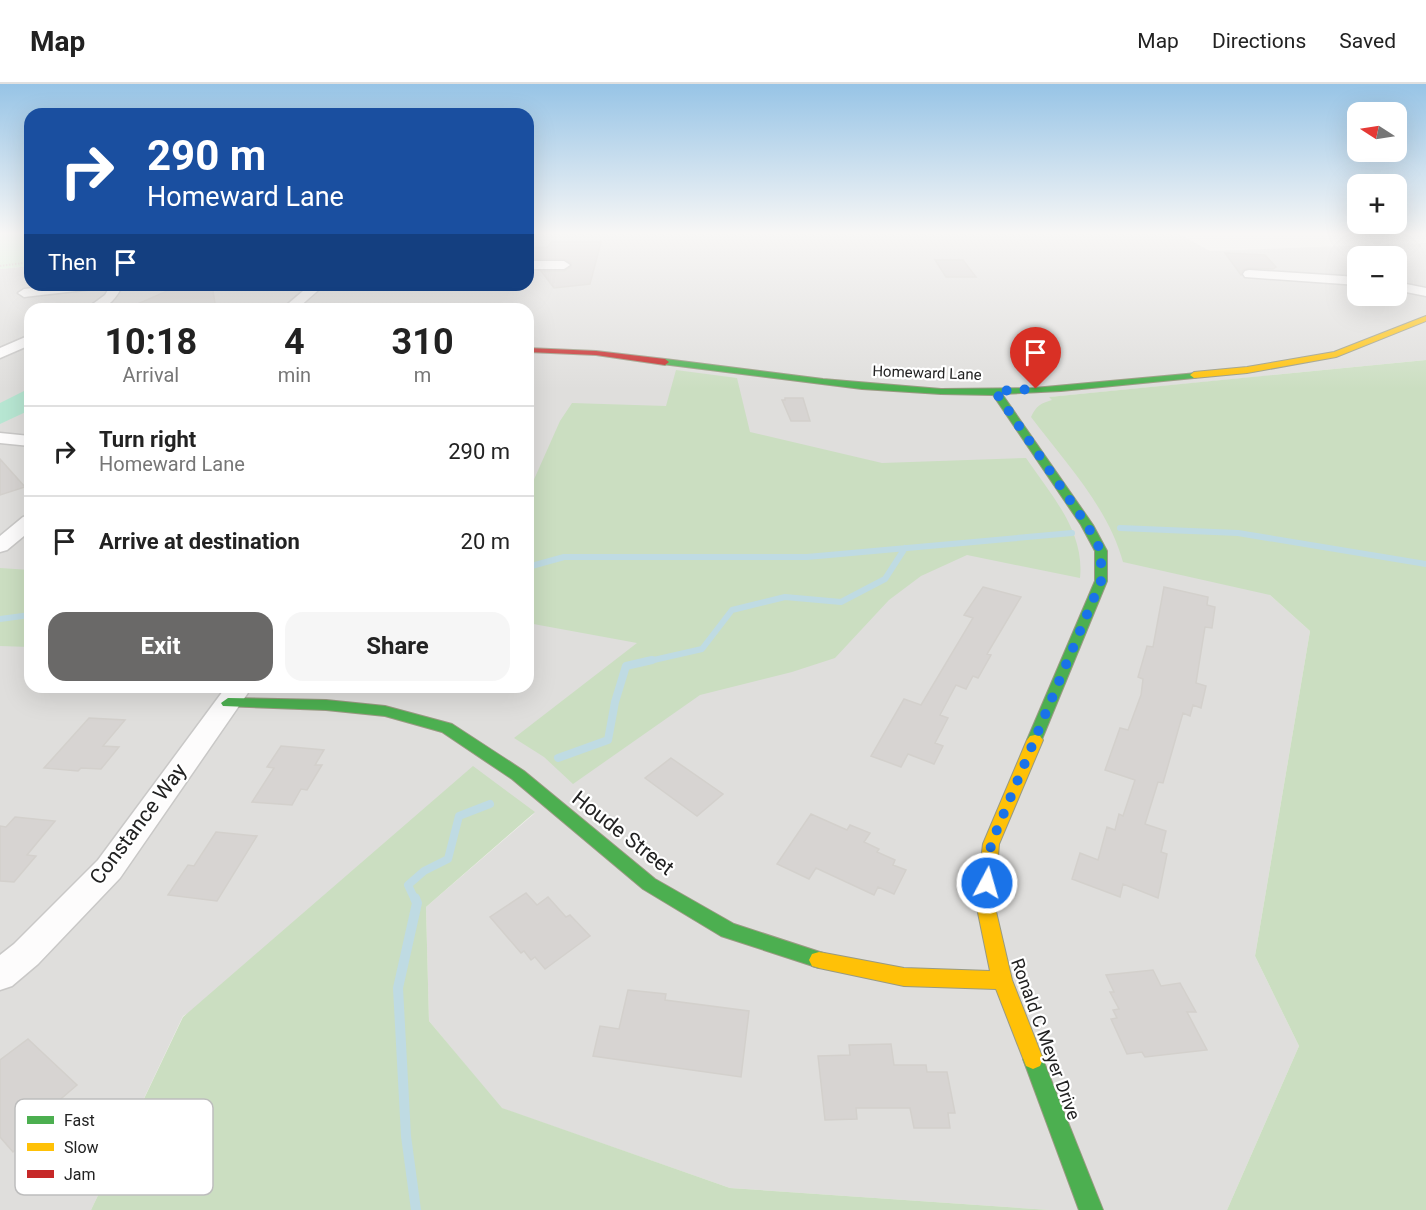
<!DOCTYPE html>
<html lang="en">
<head>
<meta charset="utf-8">
<style>
  :root { --surface:#fff; --page:#f6f6f6; --text:#222; --muted:#767676; --line:#e0e0e0; --accent:#6a6968 }
  body { margin:0; font-family:Roboto,sans-serif; background:var(--page); color:var(--text); height:100vh; display:flex; flex-direction:column; font-size:22px; white-space:nowrap }
  * { box-sizing:border-box; margin:0 }
  p { font-size:20px; color:var(--muted) }
  .icon { flex:none; width:33px; height:33px; fill:none; stroke:currentColor; stroke-width:2; stroke-linecap:round; stroke-linejoin:round }
  .map { position:relative; flex:1; overflow:hidden }
  .sheet { position:absolute; left:24px; top:219px; width:510px; height:390px; display:flex; flex-direction:column; background:var(--surface); border-radius:18px; box-shadow:0 6px 24px #0002 }
  .sheet>* { flex:none }
  .top-card { position:absolute; left:24px; top:24px; width:510px; height:183px; border-radius:18px; box-shadow:0 6px 24px #0002; background:#1a4fa0; color:#fff; overflow:hidden }
  .needle { width:39px; rotate:282deg }
  .fabs { position:absolute; left:1347px; top:18px; display:grid; gap:12px }
  .fabs a { display:grid; place-items:center; width:60px; height:60px; border-radius:12px; background:var(--surface); box-shadow:0 6px 24px #0002; font-size:30px }
  .pin { position:absolute; display:grid; place-items:center; width:51px; height:51px; color:#fff; margin:-62px -26px; border-radius:50% 50% 50% 0; rotate:-45deg; box-shadow:0 0 6px #0007 }
  .pin .icon { rotate:45deg }
  .me { position:absolute; width:66px; margin:-33px; rotate:6deg; stroke-linejoin:round; filter:drop-shadow(0 0 4px #0008) }
  .turn { display:flex; align-items:center; gap:21px; height:126px; padding:0 24px; font-size:27px }
  .turn .icon { width:78px; height:78px; stroke-width:2.5 }
  .turn b { display:block; font-size:42px; line-height:51px }
  .then { display:flex; align-items:center; height:57px; padding:0 24px; background:#0003; gap:12px; font-size:22px }
  .eta { display:flex; justify-content:space-evenly; align-items:center; height:102px; text-align:center }
  .eta b { font-size:36px; font-weight:700; line-height:42px }
  .action { display:flex; gap:12px; margin-top:auto; padding:12px 24px }
  .action a { flex:1; height:69px; border-radius:18px; background:var(--accent); color:#fff; font-size:24px; font-weight:700; line-height:69px; text-align:center }
  .action a+a { background:var(--page); color:var(--text) }
  ul { padding:0; list-style:none }
  li { display:flex; align-items:center; gap:18px; height:90px; padding:0 24px; border-top:2px solid var(--line) }
  li div { flex:1 }
  li b { display:block; font-size:22px }
  li em { font-style:normal }
  header { display:flex; align-items:center; gap:36px; box-sizing:border-box; height:84px; padding:0 30px; background:var(--surface); border-bottom:2px solid var(--line) }
  header strong { font-size:28px }
  nav { display:flex; gap:33px; margin-inline-start:auto; font-size:21px }
  .map>svg:first-child { display:block }
</style>
</head>
<body>
<header>
<strong>Map</strong>
<nav><a>Map</a><a>Directions</a><a>Saved</a></nav>
</header>
<div class="map">
<svg width="1426" height="1126" viewBox="0 0 1426 1126">
  <rect width="100%" height="100%" fill="#f0eeeb"/>
  <path fill="#dfdedc" fill-rule="evenodd" d="M528,148H671V150L714,148H1175L1210,167L1426,159V276L1050,313L1310,547L1255,872L1299,962L1227,1126H1050L730,1104L501,1024L429,937L426,823L535,729L183,932L91,1126H0V185L30,182V201H528ZM1358,172H1396V212H1358ZM30,225H528V603H30Z"/>
  <path fill="#cbdec1" d="M1426,276V1126H1227L1299,962L1255,872L1310,547L1270,511L1123,478C1108,423 1065,378 1031,333C1036,322 1041,319 1052,316L1049,313Z
    M676,286L737,294L750,348L882,379L1026,374C1051,411 1085,447 1080,494L967,471L921,492L889,516L835,574L792,588L700,611L573,700L544,673L514,654L637,559L528,539V409L560,337L572,319L666,322Z
    M0,484L30,486V563L0,562Z
    M473,682L535,728L426,823L429,937L502,1024L730,1104L1050,1126H91L183,933Z"/>
  <path fill="#daf5da" d="M0,148H30V182L0,185Z"/>
  <path fill="#b7e6d2" d="M30,304V326L0,340V319Z"/>
  <g fill="none" stroke-linecap="round" stroke-linejoin="round">
    <path stroke="#bfdbe3" stroke-width="6" d="M1120,444L1238,449L1426,480
      M528,483L564,473H807L1072,449
      M0,535L30,531
      M645,578L702,565L732,526L785,513L841,518L885,495L905,464"/>
    <path stroke="#bfdbe3" stroke-width="8" d="M558,674L608,656L615,618L626,582L652,576
      M415,816L408,801L424,787L448,775L459,732L490,720"/>
    <path stroke="#bfdbe3" stroke-width="10" d="M415,814L417,819L398,904L406,1052L416,1126"/>
  </g>
  <path fill="#d7d4d2" stroke="#d3d0cc" stroke-width="1.5" d="M551,158H601L590,200L554,204L541,187H564L571,183V179L564,175H531L528,171V164L548,163Z
    M1225,169L1265,171L1276,183L1273,185L1248,184L1243,186L1241,191Z
    M935,176H963L976,193H946Z
    M181,201H212L216,225H126Z
    M785,314H803L810,337H791L782,316H785Z
    M0,375L25,403L0,411Z
    M983,503L1021,513L987,570L991,571L978,594L973,592L966,605L956,601L940,631L948,634L935,659L943,662L934,680L908,670L901,683L871,672L904,615L921,621L973,534L964,531Z
    M1164,503L1208,513L1207,521L1215,523L1212,544L1205,543L1196,599L1206,602L1201,624L1193,621L1190,632L1183,629L1163,699L1158,698L1145,740L1166,747L1161,768L1167,770L1158,814L1123,800L1120,813L1072,795L1080,769L1098,776L1107,743L1115,746L1119,730L1123,732L1135,696L1105,686L1120,644L1128,646L1141,611L1143,595L1138,593L1147,562L1153,563Z
    M89,634L125,636L103,662L119,663L101,685L81,684L78,687L44,684Z
    M281,662L324,666L315,681H322L307,706L301,705L292,721L252,718L274,684L267,683Z
    M671,674L723,710L697,732L645,694Z
    M811,730L847,746L850,741L870,749L864,758L879,765L877,768L895,776L893,781L906,786L894,810L878,803L874,811L816,784L809,795L777,780Z
    M15,733L55,737L27,771L36,772L14,798L0,797V742L6,743Z
    M216,748L257,752L217,817L168,811L188,781L194,782Z
    M526,809L537,821L548,813L566,833L570,831L590,852L545,885L535,873L531,876L524,867L521,869L490,833Z
    M1153,886L1161,902L1180,899L1196,928H1187L1207,966L1145,973L1142,968L1127,970L1111,935L1117,934L1113,926L1119,925L1110,908H1114L1106,891Z
    M628,906L666,910L665,916L749,927L741,993L593,972L600,942L619,945Z
    M28,955L77,1001L41,1032L47,1037L13,1068L0,1053V976Z
    M891,960L894,981H926L927,988H947L955,1029H948L950,1044H914L910,1024H856L857,1035L825,1036L818,972L850,971L849,961Z"/>
  <g fill="none" stroke-linecap="round" stroke-linejoin="round">
    <defs>
      <path id="street" d="M528,177H564L570,181L564,185H528Z
        M1249,186L1358,193V201L1245,193L1243,190L1245,187Z
        M1396,198L1426,204V212L1396,206Z
        M60,201H99L93,205L24,213L18,209L24,205Z
        M111,201H123C113,219 108,225 86,225L105,211Z
        M310,201H324L297,225H282Z
        M30,251V261L0,274V264Z
        M0,349L30,352V362L0,359Z
        M30,431V447L7,466L0,468V452L23,433Z
        M226,603H252L120,794L38,880L12,902L0,906V871L14,860L98,776Z"/>
      <path id="fast" d="M665,275L823,295L941,305L1034,304L1197,289V293L1194,294L1061,307L1002,310L1093,441L1107,467V497L1040,660H1030L1027,656L1095,497V467L1081,441L993,311L941,310L862,305L662,280L661,278Z
        M228,614L326,616L385,622L452,640L524,687L655,795L734,840L826,870L829,876L826,882L819,884L721,852L643,805L512,695L442,648L385,632L326,626L223,622L221,619Z
        M1033,965L1040,968L1103,1126H1079L1023,975L1026,968Z"/>
      <path id="slow" d="M1426,232V237L1336,273L1247,289L1194,294L1190,291L1194,288L1247,283L1334,268Z
        M1035,651L1040,652L1043,656L999,760L994,819L1012,896L1043,975L1040,982L1033,985L1026,982L996,905L904,902L819,884L812,882L809,876L812,870L819,868L904,884L990,887L976,819L983,760L1027,656L1030,652Z"/>
      <path id="jam" d="M528,264L596,267L665,275L669,278L665,281L596,271L528,268Z"/>
    </defs>
    <use href="#street" stroke="#c9c8c7" stroke-width="3"/>
    <use href="#fast" stroke="#999a82" stroke-width="2"/>
    <use href="#slow" stroke="#999a82" stroke-width="2"/>
    <use href="#jam" stroke="#999a82" stroke-width="2"/>
    <path stroke="#dccecd" stroke-width="2" stroke-dasharray="1.5 1.5" stroke-linecap="butt" d="M0,182L30,178"/>
    <use href="#street" fill="#fdfcfc" fill-rule="evenodd"/>
    <use href="#fast" fill="#4caf50" fill-rule="evenodd"/>
    <use href="#slow" fill="#ffc107" fill-rule="evenodd"/>
    <use href="#jam" fill="#c62828" fill-rule="evenodd"/>
  </g>
  <linearGradient id="sky" x2="0" y2="1"><stop stop-color="#97c4e6"/><stop offset="0.49" stop-color="#f8f7f6"/><stop offset="1" stop-color="#f8f7f6" stop-opacity="0"/></linearGradient>
  <rect width="1426" height="305" fill="url(#sky)"/>
  <g fill="none" stroke-linecap="round" stroke-linejoin="round">
    <path stroke="#1a73e8" stroke-width="10" stroke-dasharray="0 18" d="M987,799L991,760L1101,497V467L1087,441L995,307L1036,305"/>
  </g>
  <g text-anchor="middle" dominant-baseline="central" stroke-width="4.5" stroke-linejoin="round" paint-order="stroke">
    <g font-size="15" fill="#222" stroke="#fff">
      <text transform="translate(927 289) rotate(2)">Homeward Lane</text>
    </g>
    <g font-size="18" fill="#222" stroke="#fff">
      <text transform="translate(1046 955) rotate(70)">Ronald C Meyer Drive</text>
    </g>
    <g font-size="21" fill="#222" stroke="#fff">
      <text transform="translate(138 740) rotate(-53)">Constance Way</text>
      <text transform="translate(623 749) rotate(38)">Houde Street</text>
    </g>
  </g>
  <rect x="15" y="1015" width="198" height="96" rx="9" fill="#fff" stroke="#bdbdbd" stroke-width="1.5"/>
  <rect x="27" y="1032" width="27" height="8" fill="#4caf50"/>
  <rect x="27" y="1059" width="27" height="8" fill="#ffc107"/>
  <rect x="27" y="1086" width="27" height="8" fill="#c62828"/>
  <g font-size="16" fill="#222">
    <text x="64" y="1042">Fast</text>
    <text x="64" y="1069">Slow</text>
    <text x="64" y="1096">Jam</text>
  </g>
</svg>
<div class="fabs">
<a><svg class="needle" viewBox="-14 -14 28 28"><path d="M0-13l5 13h-10z" fill="#e53935"/><path d="M0 13l5-13h-10z" fill="#767676"/></svg></a>
<a>+</a>
<a>−</a>
</div>
<div class="pin" style="left:1036px;top:305px;background:#d93025"><svg class="icon" aria-label="arrive" viewBox="0 0 24 24"><path d="M6 21V4h12l-3 4 3 4H6"/></svg></div>
<svg class="me" style="left:987px;top:799px" viewBox="-20 -20 40 40"><circle r="17" fill="#1a73e8" stroke="#fff" stroke-width="3"/><path d="M0-11L8 9 0 5-8 9z" fill="#fff"/></svg>
<div class="top-card">
<div class="turn"><svg class="icon" aria-label="right" viewBox="0 0 24 24"><path d="M7 20v-9h11M14 6l5 5-5 5"/></svg><div><b>290 m</b>Homeward Lane</div></div>
<div class="then">Then<svg class="icon" aria-label="arrive" viewBox="0 0 24 24"><path d="M6 21V4h12l-3 4 3 4H6"/></svg></div>
</div>
<section class="sheet">
<div class="eta">
<div><b>10:18</b><p>Arrival</p></div>
<div><b>4</b><p>min</p></div>
<div><b>310</b><p>m</p></div>
</div>
<ul>
<li><svg class="icon" aria-label="right" viewBox="0 0 24 24"><path d="M7 20v-9h11M14 6l5 5-5 5"/></svg><div><b>Turn right</b><p>Homeward Lane</p></div><em>290 m</em></li>
<li><svg class="icon" aria-label="arrive" viewBox="0 0 24 24"><path d="M6 21V4h12l-3 4 3 4H6"/></svg><div><b>Arrive at destination</b></div><em>20 m</em></li>
</ul>
<div class="action"><a>Exit</a><a>Share</a></div>
</section>
</div>
</body>
</html>
